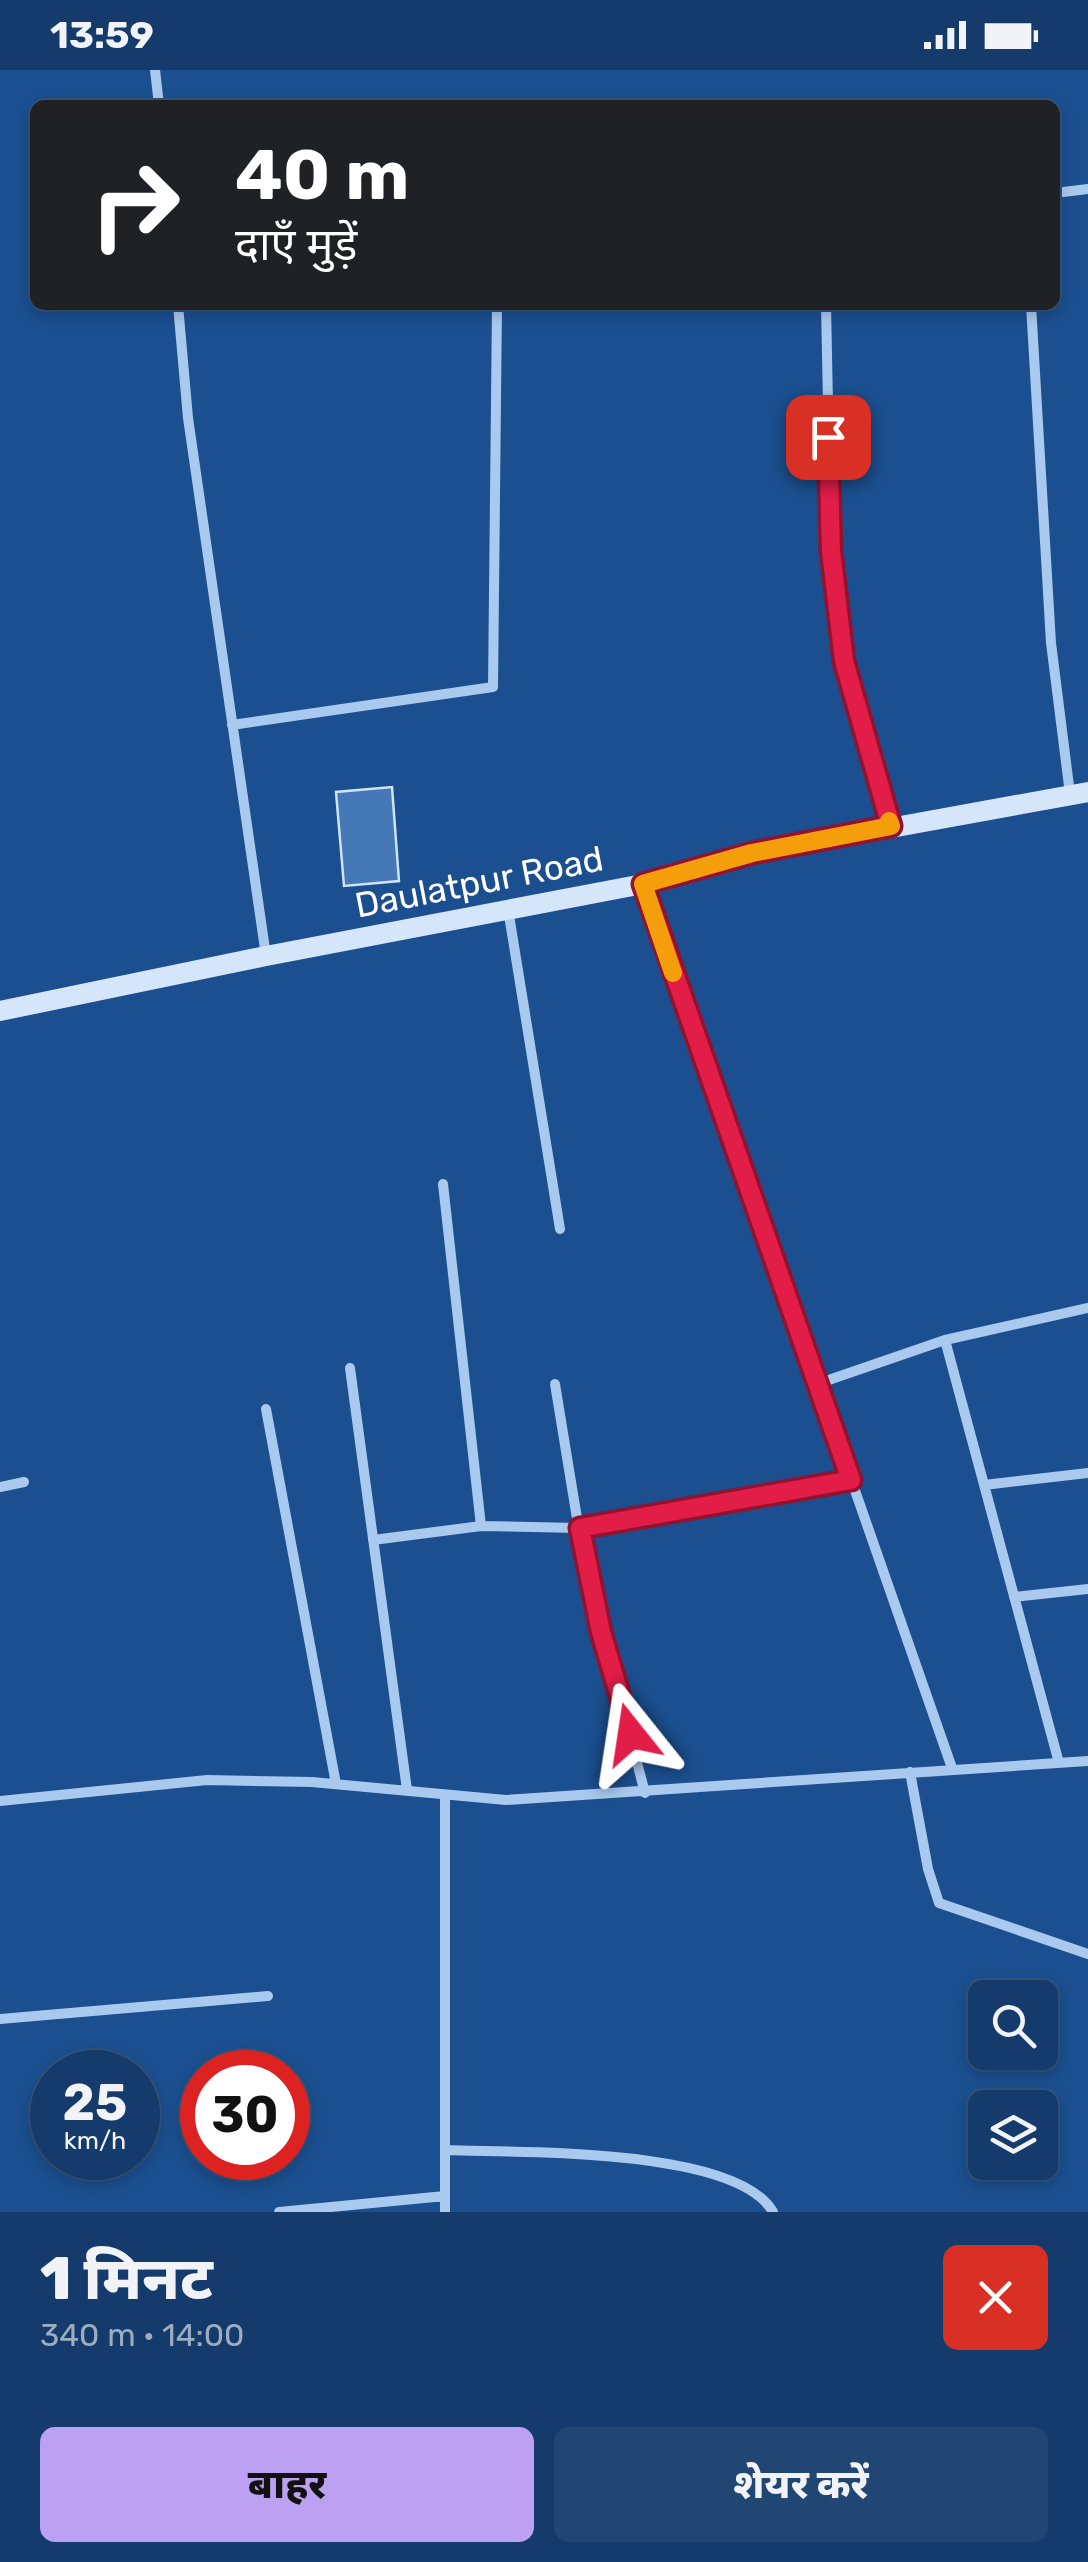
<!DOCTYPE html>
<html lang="hi">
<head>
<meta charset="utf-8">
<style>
  :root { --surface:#143b6b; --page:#214673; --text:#f1f3f6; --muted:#9dadc1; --line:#33557e; --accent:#bca0f2 }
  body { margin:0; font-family:Rubik,"Noto Sans Devanagari",sans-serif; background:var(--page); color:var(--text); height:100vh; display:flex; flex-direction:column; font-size:38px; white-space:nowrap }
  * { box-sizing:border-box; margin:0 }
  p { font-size:32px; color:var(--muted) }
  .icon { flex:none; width:55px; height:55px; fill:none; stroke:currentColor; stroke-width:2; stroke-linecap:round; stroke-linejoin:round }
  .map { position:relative; height:2142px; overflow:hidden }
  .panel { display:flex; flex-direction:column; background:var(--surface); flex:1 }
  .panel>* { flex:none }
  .hud { position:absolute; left:30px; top:30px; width:1030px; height:210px; border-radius:15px; box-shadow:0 5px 15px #0003,0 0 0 2px var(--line); background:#202124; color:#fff; overflow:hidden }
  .controls { position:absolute; left:968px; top:1910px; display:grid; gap:20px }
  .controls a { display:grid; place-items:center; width:90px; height:90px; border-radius:15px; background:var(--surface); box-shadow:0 5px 15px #0003,0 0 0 2px var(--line); font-size:50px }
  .speed { position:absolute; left:30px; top:1980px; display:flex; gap:20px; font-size:50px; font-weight:700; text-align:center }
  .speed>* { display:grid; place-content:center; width:130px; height:130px; border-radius:50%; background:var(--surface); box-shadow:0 5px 15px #0003,0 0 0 2px var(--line); line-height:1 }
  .speed small { font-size:25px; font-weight:400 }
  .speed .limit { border:15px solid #d22; background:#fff; color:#111 }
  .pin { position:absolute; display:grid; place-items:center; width:85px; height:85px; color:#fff; margin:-42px; border-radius:20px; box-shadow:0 5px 15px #0006 }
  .me { position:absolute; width:110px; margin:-55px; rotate:345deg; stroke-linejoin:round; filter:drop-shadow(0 0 8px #0008) }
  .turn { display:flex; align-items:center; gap:35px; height:210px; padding:0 40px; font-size:45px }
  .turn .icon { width:130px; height:130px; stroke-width:2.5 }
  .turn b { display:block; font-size:70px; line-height:85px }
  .round { display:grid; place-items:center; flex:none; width:105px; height:105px; border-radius:15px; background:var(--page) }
  .overview { display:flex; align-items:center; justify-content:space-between; height:170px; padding:0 40px }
  h1 { font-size:60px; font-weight:800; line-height:75px }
  .button { display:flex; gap:20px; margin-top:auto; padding:20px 40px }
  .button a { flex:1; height:115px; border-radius:15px; background:var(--accent); color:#111; font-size:40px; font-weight:800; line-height:115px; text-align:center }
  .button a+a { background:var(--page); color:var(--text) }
  .status { display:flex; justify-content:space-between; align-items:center; height:70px; padding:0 50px; background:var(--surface); direction:ltr }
  .status svg { height:28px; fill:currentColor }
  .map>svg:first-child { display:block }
</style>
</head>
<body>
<div class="status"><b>13:59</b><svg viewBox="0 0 49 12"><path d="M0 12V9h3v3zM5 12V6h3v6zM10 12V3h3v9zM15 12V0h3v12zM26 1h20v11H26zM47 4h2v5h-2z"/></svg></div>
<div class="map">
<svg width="1088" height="2142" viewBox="0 0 1088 2142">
  <rect width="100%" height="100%" fill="#1b4f8f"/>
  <path fill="#4478b7" stroke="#cfe3fa" stroke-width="2.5" d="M392,717L399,811L344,816L336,722Z"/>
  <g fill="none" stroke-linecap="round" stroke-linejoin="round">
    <path stroke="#a9c9ee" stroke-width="10" d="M155,0L159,35
      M1055,123L1088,119
      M178,235L188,348L266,886
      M826,235L831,481L844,591L891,755
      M1031,235L1051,573L1070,724
      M232,655L493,617L497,235
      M643,814L952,1698
      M508,839L560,1159
      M443,1114L481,1456
      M945,1270L1059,1693
      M350,1298L407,1720
      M555,1314L584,1491L645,1723
      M817,1314L945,1270L1088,1238
      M266,1339L336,1714
      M984,1415L1088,1403
      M0,1417L24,1412
      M373,1470L481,1456L579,1458L851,1410
      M1014,1527L1088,1519
      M910,1702L928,1799L939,1833L1088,1884
      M445,1726V2142
      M0,1731L207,1710L312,1712L506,1730L1088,1691
      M0,1949L268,1926
      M447,2080C519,2083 736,2077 773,2142
      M279,2142L445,2126"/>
    <path stroke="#d6e6fa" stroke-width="20" d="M0,941L266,886L643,814L753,783L1088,722"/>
  </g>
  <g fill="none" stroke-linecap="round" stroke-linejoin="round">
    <defs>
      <path id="route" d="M631,1664L601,1562L580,1458L851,1410L643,814L752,783L891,756L844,591L831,481L828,367"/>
    </defs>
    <use href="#route" stroke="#92132f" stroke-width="25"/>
    <use href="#route" stroke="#e11d48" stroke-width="18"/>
    <path stroke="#f59e0b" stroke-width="18" d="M673,903L643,814L752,783L891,756L889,751"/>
  </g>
  <g text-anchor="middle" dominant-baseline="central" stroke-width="8" stroke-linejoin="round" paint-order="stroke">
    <g font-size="35" fill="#fff" stroke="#1b4f8f">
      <text transform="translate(479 812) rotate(-11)">Daulatpur Road</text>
    </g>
  </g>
</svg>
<div class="controls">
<a><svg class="icon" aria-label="search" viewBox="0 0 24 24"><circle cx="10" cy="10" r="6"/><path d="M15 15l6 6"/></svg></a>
<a><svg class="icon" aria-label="layers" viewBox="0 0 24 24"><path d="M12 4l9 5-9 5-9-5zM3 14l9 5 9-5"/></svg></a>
</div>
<div class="speed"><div>25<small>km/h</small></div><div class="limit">30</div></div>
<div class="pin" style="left:828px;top:367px;background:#d93025"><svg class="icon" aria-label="arrive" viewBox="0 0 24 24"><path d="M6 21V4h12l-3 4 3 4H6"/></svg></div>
<svg class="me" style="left:631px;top:1664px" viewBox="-20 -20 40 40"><path d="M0-17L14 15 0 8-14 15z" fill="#e11d48" stroke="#fff" stroke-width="4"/></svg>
<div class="hud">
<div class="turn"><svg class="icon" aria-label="right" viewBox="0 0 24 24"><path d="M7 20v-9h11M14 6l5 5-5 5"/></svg><div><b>40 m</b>दाएँ मुड़ें</div></div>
</div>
</div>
<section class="panel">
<div class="overview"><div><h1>1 मिनट</h1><p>340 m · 14:00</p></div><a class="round" style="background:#d93025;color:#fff"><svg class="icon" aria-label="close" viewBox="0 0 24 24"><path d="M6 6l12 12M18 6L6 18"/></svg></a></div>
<div class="button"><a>बाहर</a><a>शेयर करें</a></div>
</section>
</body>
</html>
